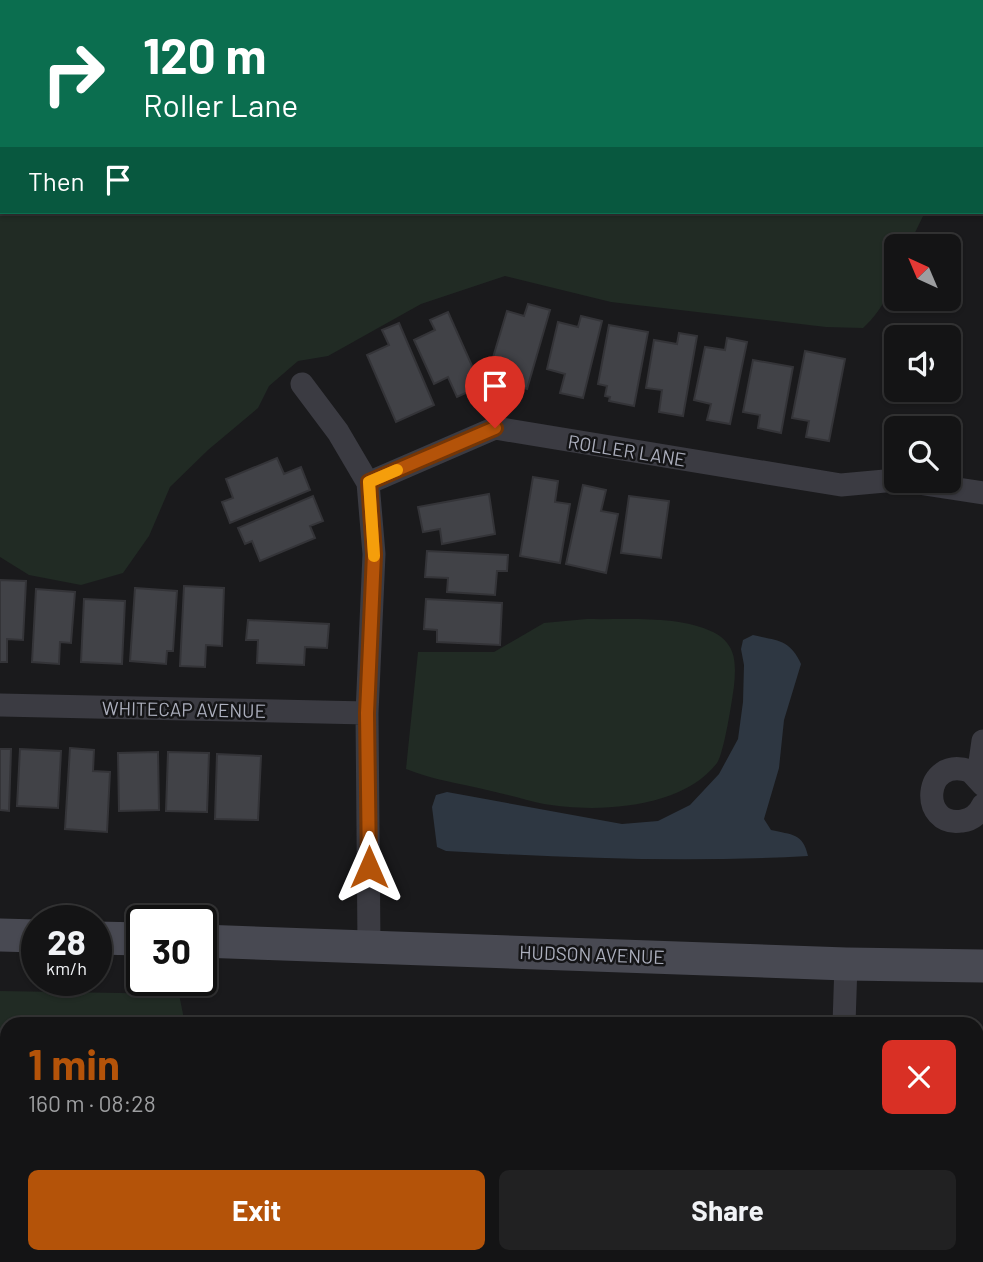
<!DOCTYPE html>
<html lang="en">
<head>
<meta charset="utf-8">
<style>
  :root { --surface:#141415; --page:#212122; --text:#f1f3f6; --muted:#9d9ea0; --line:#333334; --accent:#b45309 }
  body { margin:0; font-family:Barlow,sans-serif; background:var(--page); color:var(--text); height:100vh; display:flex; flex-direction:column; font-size:26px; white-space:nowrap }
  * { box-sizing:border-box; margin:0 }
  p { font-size:23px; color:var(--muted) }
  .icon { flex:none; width:38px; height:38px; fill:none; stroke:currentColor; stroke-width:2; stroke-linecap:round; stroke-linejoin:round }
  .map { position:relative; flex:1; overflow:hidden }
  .panel { position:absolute; left:0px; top:1017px; width:984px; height:247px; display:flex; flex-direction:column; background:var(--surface); border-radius:21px 21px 0 0; box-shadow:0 2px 5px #0004,0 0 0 2px var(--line) }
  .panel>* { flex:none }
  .top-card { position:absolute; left:0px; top:0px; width:984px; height:214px; box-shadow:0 2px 5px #0004,0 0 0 2px var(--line); background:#0b6e4f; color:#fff; overflow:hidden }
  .needle { width:46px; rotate:316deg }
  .controls { position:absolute; left:884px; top:234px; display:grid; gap:14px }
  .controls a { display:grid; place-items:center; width:77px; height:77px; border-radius:10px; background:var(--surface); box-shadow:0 2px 5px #0004,0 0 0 2px var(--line); font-size:35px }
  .speed { position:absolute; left:21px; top:905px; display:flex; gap:14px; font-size:35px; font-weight:700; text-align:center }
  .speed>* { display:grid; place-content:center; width:91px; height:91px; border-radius:50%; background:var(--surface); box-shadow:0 2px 5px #0004,0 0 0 2px var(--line); line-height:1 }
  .speed small { font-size:18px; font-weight:400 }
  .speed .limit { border:4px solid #111; border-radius:10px; background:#fff; color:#111 }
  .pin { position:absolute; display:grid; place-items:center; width:60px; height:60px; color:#fff; margin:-72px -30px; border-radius:50% 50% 50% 0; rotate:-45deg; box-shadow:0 0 7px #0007 }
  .pin .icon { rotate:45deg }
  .me { position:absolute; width:77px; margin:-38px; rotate:0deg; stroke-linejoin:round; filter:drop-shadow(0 0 5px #0008) }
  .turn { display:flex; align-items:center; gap:24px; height:147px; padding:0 28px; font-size:32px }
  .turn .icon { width:91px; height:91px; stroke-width:2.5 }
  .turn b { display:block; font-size:49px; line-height:60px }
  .then { display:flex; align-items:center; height:66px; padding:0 28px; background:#0003; gap:14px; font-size:26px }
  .round { display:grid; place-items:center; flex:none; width:74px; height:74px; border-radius:10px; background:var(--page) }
  .head { display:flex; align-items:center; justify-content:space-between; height:119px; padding:0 28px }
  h1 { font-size:42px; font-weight:700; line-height:52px; color:var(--accent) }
  .cta { display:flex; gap:14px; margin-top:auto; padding:14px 28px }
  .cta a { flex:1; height:80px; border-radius:10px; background:var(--accent); color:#fff; font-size:28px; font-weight:700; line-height:80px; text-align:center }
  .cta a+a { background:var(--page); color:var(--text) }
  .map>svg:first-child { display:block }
</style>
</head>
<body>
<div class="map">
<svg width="983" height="1262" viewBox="0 0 983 1262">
  <rect width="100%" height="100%" fill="#1a1a1c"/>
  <path fill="#212b24" d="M0,0H983V75L982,78V2H2V212H925L908,247H896C896,280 888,305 863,328L826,327L611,302L505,276L421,304L328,356L298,361L269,386L258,408L208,450L170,487L149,536L123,573L81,585L29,575L0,557Z
    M587,619C627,620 677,615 713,632C737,644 736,664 734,686C732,701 724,753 717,763C682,809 597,813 544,804C525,800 506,794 487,790C458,783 434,780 406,769L418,652H494L544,623Z
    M0,991L179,994L185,1024H7V1256H181V1262H0Z"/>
  <path fill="#2e3742" d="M753,635C777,641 790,639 801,664L784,720L779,768L764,819L771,830C792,835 803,833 808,856C687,863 567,858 446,851L437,847L432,807L436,795L447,792L622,824L658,821L690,805L719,774L738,739L743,702L744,665L741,649L743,640Z
    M977,1049H983V1131L977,1125Z
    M228,1257L361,1256L363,1262H228Z"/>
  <path fill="#414247" stroke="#343438" stroke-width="2" d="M528,304L550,310L527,389L507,383L511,369L491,364L507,311L524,316Z
    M448,312L481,386L457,397L448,377L434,384L414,340L435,330L430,320Z
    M581,316L602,321L583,398L560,393L565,374L547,369L558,322L578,327Z
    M399,323L434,405L396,422L367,355L389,345L382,330Z
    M609,325L648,332L634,406L609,401L610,397L605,396L607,386L598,384Z
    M679,333L697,336L683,416L659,412L662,390L646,388L654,340L677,344Z
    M727,338L747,342L730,424L707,420L711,404L694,400L705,347L725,350Z
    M805,351L845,359L829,441L806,437L809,421L792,418Z
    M753,360L793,367L781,433L758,428L760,415L743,412Z
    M277,458L284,474L301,467L310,490L230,523L222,502L233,498L226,479Z
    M533,477L558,481L555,502L570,504L560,563L520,556Z
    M583,485L606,490L601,511L618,514L606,573L566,564Z
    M489,494L495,534L442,544L440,529L423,532L418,507Z
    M313,496L323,521L310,526L315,538L260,561L252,541L245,544L238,528Z
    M629,496L669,501L661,558L621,553Z
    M427,551L508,555L507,571H497L495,595L447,592L448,578L425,577Z
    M0,580L26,581L23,640L7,639V662H0Z
    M184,586L224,588L222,646L206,645L205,667L180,666Z
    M135,588L177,591L173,651H167L166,664L130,661Z
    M36,589L75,592L71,643L60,642L59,664L32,662Z
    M84,599L125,601L122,664L81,662Z
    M426,599L502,603L500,645L437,642V630L424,629Z
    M248,620L329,624L327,648L305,647L304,665L257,663L258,640H246Z
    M70,748L94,750L93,771L110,772L107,832L65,829Z
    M0,749H11L9,811L0,810Z
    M20,749L61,751L58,808L17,806Z
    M158,752L159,810L119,811L118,753Z
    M168,752L209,753L207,812L166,811Z
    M217,754L261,756L258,820L215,819Z"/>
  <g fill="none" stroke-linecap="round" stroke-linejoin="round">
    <path stroke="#3b3b42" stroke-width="23" d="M302,384L338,432L368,483L374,554L367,713L369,945
      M905,481L983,493
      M368,483L495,428L841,485L896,480
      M0,705L367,713
      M978,776L983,741
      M983,785L970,771C922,755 919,828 962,821C972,820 979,813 983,805
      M844,1024L846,964
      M836,1262V1256"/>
    <path stroke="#484952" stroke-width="33" d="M0,935L37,936
      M96,938L142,939
      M201,941L846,964L983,966"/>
  </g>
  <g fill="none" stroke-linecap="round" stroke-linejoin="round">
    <defs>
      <path id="route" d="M369,867L367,713L374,554L369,482L495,428"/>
    </defs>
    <use href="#route" stroke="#753606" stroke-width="18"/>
    <use href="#route" stroke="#b45309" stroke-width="12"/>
    <path stroke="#f59e0b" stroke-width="12" d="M374,556L369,482L397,470"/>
  </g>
  <g text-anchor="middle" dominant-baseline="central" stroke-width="5" stroke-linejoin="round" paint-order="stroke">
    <g font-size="19" fill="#acafbd" stroke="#151517">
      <text transform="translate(627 450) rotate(9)">ROLLER LANE</text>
      <text transform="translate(184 709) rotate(1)">WHITECAP AVENUE</text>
      <text transform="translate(592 954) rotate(2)">HUDSON AVENUE</text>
    </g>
  </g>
</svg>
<div class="controls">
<a><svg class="needle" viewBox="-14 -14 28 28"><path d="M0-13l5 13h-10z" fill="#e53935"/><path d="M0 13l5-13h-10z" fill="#9d9ea0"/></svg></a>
<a><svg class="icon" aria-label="sound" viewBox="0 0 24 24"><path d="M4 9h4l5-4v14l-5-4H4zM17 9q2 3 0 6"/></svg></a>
<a><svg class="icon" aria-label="search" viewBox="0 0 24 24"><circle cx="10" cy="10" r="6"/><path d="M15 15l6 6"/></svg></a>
</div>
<div class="speed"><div>28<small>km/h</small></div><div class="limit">30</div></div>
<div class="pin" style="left:495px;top:428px;background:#d93025"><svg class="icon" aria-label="arrive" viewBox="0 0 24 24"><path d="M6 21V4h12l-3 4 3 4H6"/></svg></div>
<svg class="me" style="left:369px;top:867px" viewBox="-20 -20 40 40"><path d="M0-17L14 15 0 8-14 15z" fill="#b45309" stroke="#fff" stroke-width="4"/></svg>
<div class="top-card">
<div class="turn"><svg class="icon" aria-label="right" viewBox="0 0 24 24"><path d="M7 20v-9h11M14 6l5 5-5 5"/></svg><div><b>120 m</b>Roller Lane</div></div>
<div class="then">Then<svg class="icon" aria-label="arrive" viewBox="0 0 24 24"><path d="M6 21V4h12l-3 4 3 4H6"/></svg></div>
</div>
<section class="panel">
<div class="head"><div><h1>1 min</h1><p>160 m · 08:28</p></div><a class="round" style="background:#d93025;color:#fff"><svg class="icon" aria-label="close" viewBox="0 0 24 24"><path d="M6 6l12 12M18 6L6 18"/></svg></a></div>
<div class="cta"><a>Exit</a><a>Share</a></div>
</section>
</div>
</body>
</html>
